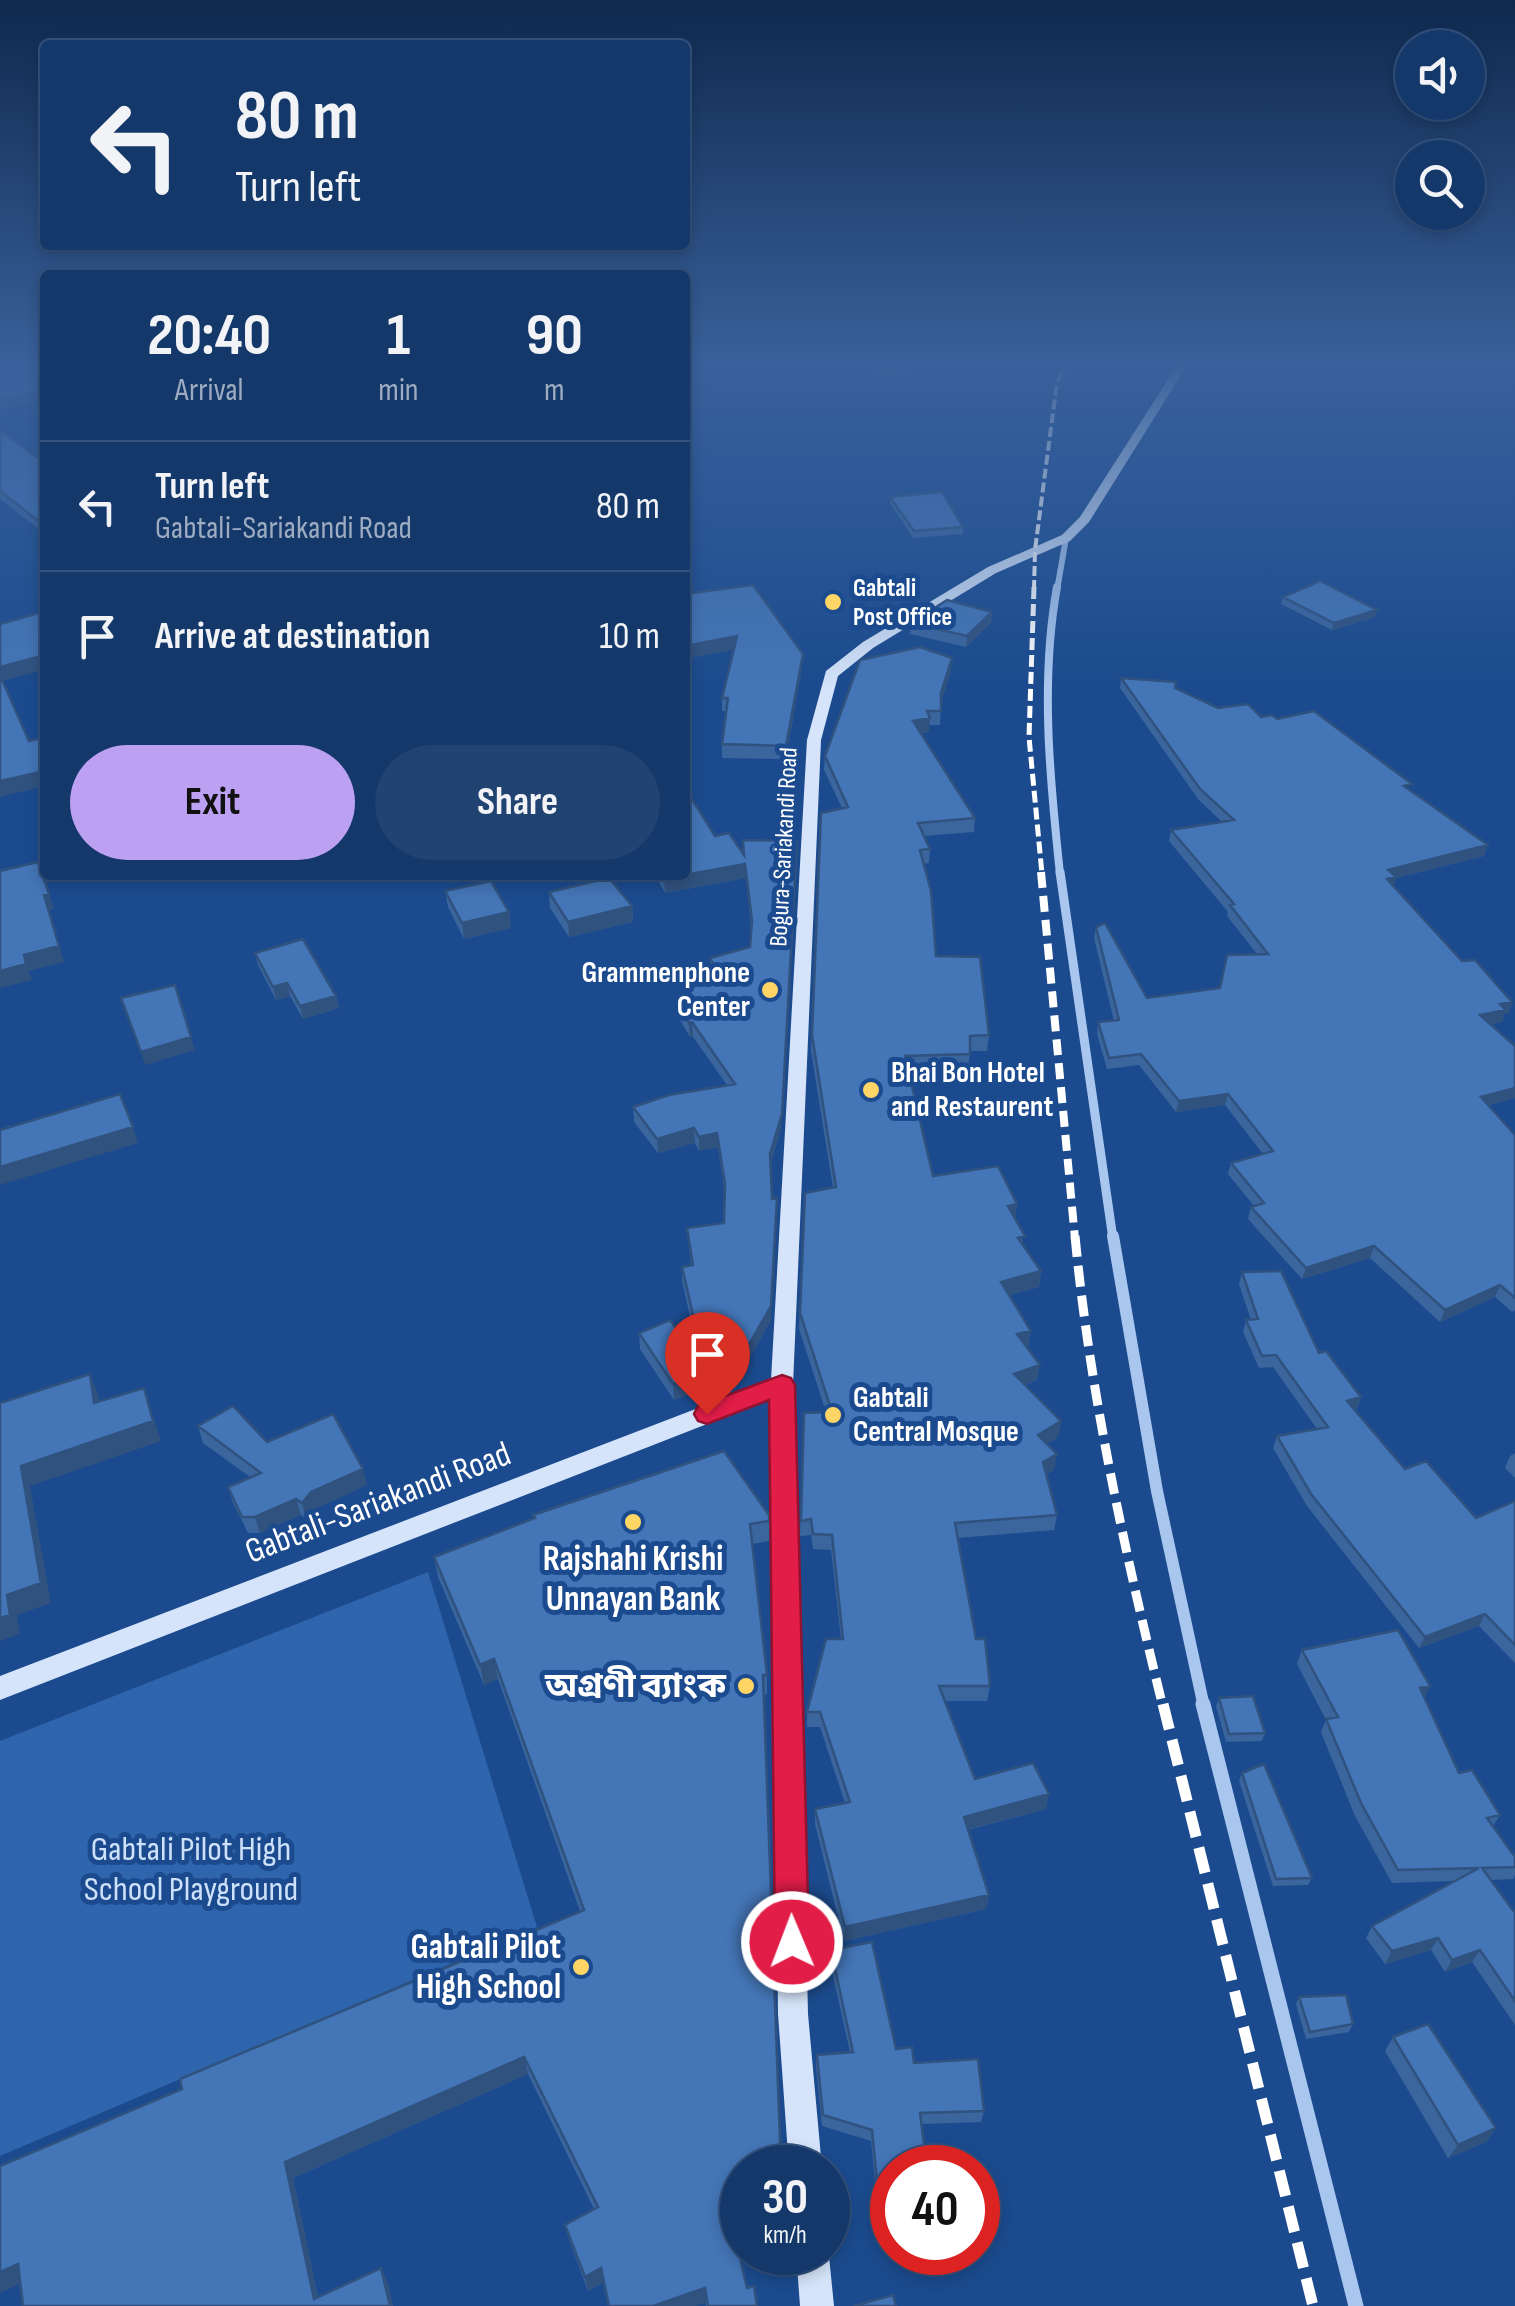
<!DOCTYPE html>
<html lang="en">
<head>
<meta charset="utf-8">
<style>
  :root { --surface:#14386a; --page:#214372; --text:#f1f3f6; --muted:#9dacc1; --line:#33527e; --accent:#bca0f2 }
  body { margin:0; font-family:"Sofia Sans Condensed","Noto Sans Bengali",sans-serif; background:var(--page); color:var(--text); height:100vh; display:flex; flex-direction:column; font-size:38px; white-space:nowrap }
  * { box-sizing:border-box; margin:0 }
  p { font-size:32px; color:var(--muted) }
  .icon { flex:none; width:55px; height:55px; fill:none; stroke:currentColor; stroke-width:2; stroke-linecap:round; stroke-linejoin:round }
  .map { position:relative; flex:1; overflow:hidden }
  .drawer { position:absolute; left:40px; top:270px; width:650px; height:610px; display:flex; flex-direction:column; background:var(--surface); border-radius:10px; box-shadow:0 5px 15px #0003,0 0 0 2px var(--line) }
  .drawer>* { flex:none }
  .top-card { position:absolute; left:40px; top:40px; width:650px; height:210px; border-radius:10px; box-shadow:0 5px 15px #0003,0 0 0 2px var(--line); background:#14386a; color:var(--text); overflow:hidden }
  .fabs { position:absolute; left:1395px; top:30px; display:grid; gap:20px }
  .fabs a { display:grid; place-items:center; width:90px; height:90px; border-radius:50%; background:var(--surface); box-shadow:0 5px 15px #0003,0 0 0 2px var(--line); font-size:50px }
  .speed { position:absolute; left:720px; top:2145px; display:flex; gap:20px; font-size:50px; font-weight:700; text-align:center }
  .speed>* { display:grid; place-content:center; width:130px; height:130px; border-radius:50%; background:var(--surface); box-shadow:0 5px 15px #0003,0 0 0 2px var(--line); line-height:1 }
  .speed small { font-size:25px; font-weight:400 }
  .speed .limit { border:15px solid #d22; background:#fff; color:#111 }
  .pin { position:absolute; display:grid; place-items:center; width:85px; height:85px; color:#fff; margin:-102px -42px; border-radius:50% 50% 50% 0; rotate:-45deg; box-shadow:0 0 10px #0007 }
  .pin .icon { rotate:45deg }
  .me { position:absolute; width:110px; margin:-55px; rotate:359deg; stroke-linejoin:round; filter:drop-shadow(0 0 8px #0008) }
  .turn { display:flex; align-items:center; gap:35px; height:210px; padding:0 30px; font-size:45px }
  .turn .icon { width:130px; height:130px; stroke-width:2.5 }
  .turn b { display:block; font-size:70px; line-height:85px }
  .eta { display:flex; justify-content:space-evenly; align-items:center; height:170px; text-align:center }
  .eta b { font-size:60px; font-weight:700; line-height:70px }
  .cta { display:flex; gap:20px; margin-top:auto; padding:20px 30px }
  .cta a { flex:1; height:115px; border-radius:60px; background:var(--accent); color:#111; font-size:40px; font-weight:700; line-height:115px; text-align:center }
  .cta a+a { background:var(--page); color:var(--text) }
  ul { padding:0; list-style:none }
  li { display:flex; align-items:center; gap:30px; height:130px; padding:0 30px; border-top:2px solid var(--line) }
  li div { flex:1 }
  li b { display:block; font-size:38px }
  li em { font-style:normal }
  .map>svg:first-child { display:block }
</style>
</head>
<body>
<div class="map">
<svg width="1515" height="2306" viewBox="0 0 1515 2306">
  <rect width="100%" height="100%" fill="#1b4b8e"/>
  <path fill="#2e65ac" d="M428,1572L537,1927L0,2156V1741Z"/>
  <g fill="none" stroke-linecap="round" stroke-linejoin="round">
    <path stroke="#a8c6ee" stroke-width="6" d="M1057,590L1066,538"/>
    <path stroke="#a8c6ee" stroke-width="8" d="M1057,587C1040,681 1050,780 1060,874"/>
    <path stroke="#a8c6ee" stroke-width="9" d="M1060,872L1113,1239"/>
    <path stroke="#a8c6ee" stroke-width="12" d="M1113,1236L1157,1491L1204,1707"/>
    <path stroke="#a8c6ee" stroke-width="15" d="M1203,1704L1356,2306"/>
    <path fill="#d5e4fa" fill-rule="evenodd" d="M1176,367H1186L1089,522L1070,541L996,573L873,648L838,676L821,740L793,1385L808,2014L822,2168H789L778,2014L771,1399L0,1700V1676L771,1380L807,740L826,671L863,642L988,567L1062,535L1080,517Z
      M828,2246L834,2306H800L796,2252H828Z"/>
    <path stroke="#fff" stroke-width="4" stroke-dasharray="10 4" stroke-linecap="butt" d="M1034,590L1035,550L1057,382L1065,367"/>
    <path stroke="#fff" stroke-width="5" stroke-dasharray="12 5" stroke-linecap="butt" d="M1034,587L1029,737L1042,874"/>
    <path stroke="#fff" stroke-width="8" stroke-dasharray="16 8" stroke-linecap="butt" d="M1041,872L1075,1239"/>
    <path stroke="#fff" stroke-width="9" stroke-dasharray="21 9" stroke-linecap="butt" d="M1075,1236C1090,1394 1125,1553 1163,1707"/>
    <path stroke="#fff" stroke-width="11" stroke-dasharray="26 11" stroke-linecap="butt" d="M1163,1704L1313,2306"/>
  </g>
  <path fill="#3a659d" d="M870,367H928L927,369L881,376Z
    M0,430L36,457L45,455V534L0,499Z
    M890,497L963,527V534L913,538L890,503Z
    M685,574L693,593L802,667L786,759L722,758V744L726,711H722V698L734,649L685,659Z
    M1283,597L1375,617L1332,630L1281,604Z
    M992,612L991,623L966,647L910,634L911,623Z
    M951,671L941,702L940,725H929V732L921,733L975,818L974,832L924,836L930,849L929,863L924,864L936,956L989,1035L987,1051H970L968,1070L909,1071L933,1176L1017,1204L1015,1218L1024,1246L1041,1271L1039,1287L1009,1295L1031,1331L1028,1347H1027L1037,1380L1025,1385L1061,1421L1058,1437L1047,1444L1054,1470L1047,1474L1057,1515L1054,1530L958,1538L976,1639L990,1686L987,1701H945L975,1779L1046,1809L968,1830L989,1895L986,1909L844,1941L815,1824V1809L845,1803L820,1727H807V1712L841,1639L831,1550L813,1549L811,1535L800,1536L804,1413L826,1412L799,1329L805,1193L833,1188L811,1051L821,813L842,808L824,770L825,756Z
    M1121,678L1175,688L1218,708L1277,719L1410,791L1488,845L1484,856L1396,878L1393,886L1462,961L1512,1002L1508,1014H1504L1502,1022L1490,1024L1515,1046V1098L1489,1105L1515,1135V1310L1512,1312L1495,1297L1440,1322L1370,1258L1302,1279L1248,1219L1251,1207L1254,1206L1228,1174L1231,1163L1263,1154L1225,1105L1176,1112L1139,1065L1107,1069L1097,1034L1098,1022L1114,1021L1094,938L1096,927L1147,998L1220,988L1257,954L1227,916L1228,912L1169,841L1171,830L1222,822L1198,799L1120,688Z
    M715,836L743,852V840L781,1129L770,1166L771,1320L748,1361L696,1343L682,1281V1267L691,1265L687,1228L724,1223L725,1195L718,1147L699,1151L695,1143L658,1153L634,1122L633,1107L727,1085L693,1037H690L676,1013V999L711,975L710,958L750,947L751,929L746,878L665,893L655,875H685Z
    M445,891L509,912L511,928L464,939L448,907Z
    M549,892L632,906L633,922L569,937L550,908Z
    M255,953L336,996L339,1008L303,1019L290,996L276,1000L258,965Z
    M1242,1272L1361,1397L1357,1409H1354L1405,1469L1476,1518L1515,1501V1663L1479,1626L1419,1648L1307,1506L1273,1448L1277,1436L1317,1429L1273,1367L1259,1368L1243,1332L1246,1320H1251L1239,1284Z
    M639,1333L706,1371V1387L674,1400L640,1349Z
    M198,1426L267,1442L367,1485L315,1509L306,1519L301,1515L260,1533H248L233,1503L228,1487L250,1477L203,1443Z
    M1515,1453V1478L1505,1468L1510,1456Z
    M533,1515H769V1541L752,1544L767,1675V1694L764,1695L742,2168V2208H729L747,2288L757,2306H706V2303L604,2282L588,2291L569,2240L565,2225L594,2209L528,2074L293,2178L318,2297L388,2283L393,2306H23L20,2284L182,2089L580,1911L498,1679L484,1685L438,1577L434,1557L534,1518Z
    M1302,1650L1424,1698L1459,1773L1500,1815L1493,1826L1515,1857V1876L1513,1879L1491,1880L1515,1913V2025L1472,1962L1445,1972L1431,1950L1385,1964L1366,1938L1372,1926L1454,1881L1392,1883L1355,1816L1321,1732L1326,1720L1297,1664Z
    M1219,1698L1265,1733L1262,1741L1226,1742L1216,1706Z
    M1242,1773L1312,1878L1308,1885L1273,1886L1239,1781Z
    M831,1950L896,2049L984,2111L981,2122L922,2124L892,2168V2200L877,2201L871,2141L822,2126L816,2066L817,2055L850,2052L830,1962Z
    M1299,1997L1353,2024L1349,2032L1306,2039L1296,2004Z
    M1393,2037L1496,2128L1486,2142L1448,2158L1385,2051Z"/>
  <path fill="#30527f" d="M881,367H928L927,369L881,376Z
    M45,390V399L0,410V400Z
    M1377,610L1375,617L1332,630L1334,623Z
    M992,612L991,623L966,647L967,636Z
    M737,636V649L685,659V646Z
    M803,654L802,667L786,759V746Z
    M45,655V670L1,681L0,667Z
    M952,658L951,671L940,706L941,693Z
    M930,718L929,732L912,734L913,721Z
    M45,771V786L0,797V781Z
    M797,841L781,1129L769,1168L770,1154Z
    M1488,845L1484,856L1396,878L1393,888L1383,890L1388,870Z
    M745,864L746,878L665,893L664,879Z
    M49,894L54,909L49,910L64,962L29,971L32,980L0,988V971L24,955L44,895Z
    M632,906L633,922L569,937L568,922Z
    M509,912L511,928L464,939L462,923Z
    M287,983L290,996L276,1000L273,987Z
    M336,996L339,1008L303,1019L300,1006Z
    M1512,1002L1508,1014H1504L1502,1022L1476,1026L1480,1015L1500,1004Z
    M692,1022L693,1037H690L689,1023Z
    M191,1037L195,1050L145,1065L141,1052Z
    M1515,1088V1098L1477,1108L1481,1097Z
    M1228,1094L1225,1105L1176,1112L1179,1101Z
    M133,1127L138,1143L0,1185V1167Z
    M694,1128L695,1143L658,1153L657,1139Z
    M717,1133L718,1147L699,1151V1137Z
    M1017,1204L1015,1220L1008,1206Z
    M777,1213L771,1320L748,1361V1346Z
    M1374,1246L1370,1258L1302,1279L1306,1268Z
    M1041,1271L1039,1287L999,1298L1001,1282Z
    M1500,1285L1495,1297L1440,1322L1445,1310Z
    M1031,1331L1028,1347L1015,1349L1017,1334Z
    M1040,1365L1037,1380L1011,1390L1014,1374Z
    M706,1371V1387L674,1400L673,1384Z
    M90,1374L98,1394L102,1424L94,1403Z
    M144,1388L161,1441L30,1486L51,1603L17,1615L20,1634L0,1641V1618L7,1595L21,1466Z
    M1361,1397L1357,1409L1343,1413L1347,1401Z
    M1061,1421L1058,1437L1035,1451L1038,1435Z
    M1057,1454L1054,1470L1041,1477L1043,1462Z
    M363,1469L367,1485L315,1509L306,1519L302,1503L311,1492Z
    M296,1499L301,1515L260,1533L255,1517Z
    M1485,1614L1479,1626L1419,1648L1425,1637Z
    M494,1659L498,1679L484,1685L480,1665Z
    M1430,1686L1424,1699L1420,1688Z
    M1049,1794L1046,1809L962,1831L964,1817Z
    M989,1895L986,1909L844,1941L845,1927Z
    M1438,1938L1431,1950L1385,1964L1392,1951Z
    M1480,1950L1472,1962L1445,1972L1452,1960Z
    M524,2057L528,2074L293,2178L320,2306L314,2299L285,2162Z
    M1496,2128L1486,2142L1448,2158L1458,2145Z
    M18,2264L31,2279L0,2293V2272Z
    M381,2268L388,2283L393,2306H390Z
    M601,2268L604,2282L588,2291L585,2277Z
    M705,2288L706,2303L696,2306H653Z"/>
  <path fill="#4475b6" stroke="#30527f" stroke-width="2.5" d="M0,367H45V390L0,400Z
    M0,430L36,457L45,455V526L0,491Z
    M942,492L963,527L914,531L890,497Z
    M685,574L693,593L753,585L803,654L786,746L722,744L728,698H722L737,636L685,646Z
    M1320,581L1377,610L1334,623L1283,597Z
    M947,600L992,612L967,636L911,623Z
    M39,613L45,621V655L0,667V624Z
    M920,647L952,658L941,693V711H927L930,718L913,721L975,818L918,823L930,849L920,850L931,891L936,956L980,957L989,1035L970,1036V1054L905,1056L933,1176L998,1166L1017,1204L1008,1206L1025,1236L1018,1238L1041,1271L1001,1282L1031,1331L1017,1334L1040,1365L1014,1374L1061,1421L1038,1435L1057,1454L1043,1462L1057,1515L955,1523L976,1639H985L990,1686H939L975,1779L1033,1763L1049,1794L964,1817L989,1895L845,1927L815,1809L850,1802L820,1712H807L826,1639H843L832,1535L813,1534L811,1519L801,1521L804,1413L832,1412L800,1313L805,1193L836,1187L812,1035L821,813L848,807L825,756L860,660Z
    M0,675L29,741L45,737V771L0,781Z
    M1121,678L1176,682L1175,688L1218,708L1248,704L1261,717L1272,715L1277,719L1314,711L1412,784L1404,786L1488,845L1388,870L1396,877L1387,879L1462,961L1475,960L1512,1002L1500,1004L1506,1010L1480,1015L1515,1046V1088L1481,1097L1515,1135V1298L1500,1285L1445,1310L1374,1246L1306,1268L1251,1207L1264,1203L1231,1163L1273,1151L1228,1094L1179,1101L1141,1054L1109,1058L1098,1022L1119,1020L1096,927L1105,923L1147,998L1220,988L1227,955L1268,954L1230,905L1234,904L1171,830L1234,820L1200,789Z
    M685,788L715,836L729,833L744,855L743,840L797,841L782,1114L770,1154L772,1199L777,1198L771,1306L748,1346L696,1328L682,1267L693,1265L687,1228L724,1223L725,1184L717,1133L699,1137L694,1128L657,1139L633,1107L669,1095L735,1084L692,1022L689,1023L676,999L717,971L710,958L750,947L752,921L745,864L685,875Z
    M38,862L49,894L44,895L59,946L24,955L26,964L0,971V871Z
    M662,875H685L664,879Z
    M609,878L632,906L568,922L549,892Z
    M491,881L509,912L462,923L445,891Z
    M303,939L336,996L300,1006L287,983L273,987L255,953Z
    M175,985L191,1037L141,1052L121,998Z
    M120,1094L133,1127L0,1167V1130Z
    M1281,1271L1319,1353L1326,1351L1361,1397L1347,1401L1405,1469L1426,1461L1476,1518L1515,1501V1645L1485,1614L1425,1637L1311,1494L1277,1436L1328,1427L1276,1355L1262,1356L1246,1320L1258,1319L1242,1272Z
    M670,1320L706,1371L673,1384L639,1333Z
    M90,1374L94,1403L144,1388L153,1421L21,1466L41,1583L7,1595L10,1615L0,1618V1403Z
    M233,1406L267,1442L333,1414L363,1469L311,1492L302,1503L296,1499L255,1517H242L228,1487L261,1473L198,1426Z
    M724,1451L769,1515V1521L750,1524L767,1675H763L781,2168H742V2192L725,2193L747,2288L754,2286L757,2306H708L705,2288L653,2306H609L601,2268L585,2277L565,2225L598,2207L524,2057L285,2162L314,2299L381,2268L390,2306H23L18,2264L0,2272V2166L182,2089L180,2079L584,1910L494,1659L480,1665L434,1557L535,1518L533,1515Z
    M1398,1630L1430,1686L1420,1688L1459,1773L1472,1770L1500,1815L1487,1818L1515,1857V1867L1482,1868L1515,1913V2001L1480,1950L1452,1960L1438,1938L1392,1951L1372,1926L1479,1868L1398,1870L1361,1803L1326,1719L1338,1717L1302,1650Z
    M1253,1696L1265,1733L1229,1734L1219,1698Z
    M1264,1764L1312,1878L1276,1879L1242,1773Z
    M872,1942L896,2049L912,2047L914,2063L978,2059L984,2111L920,2113L927,2168H892V2189L878,2191L872,2130L823,2115L817,2055L853,2052L831,1950Z
    M1346,1995L1353,2024L1310,2032L1299,1997Z
    M1428,2024L1496,2128L1458,2145L1393,2037Z
    M893,2295L896,2306H854Z"/>
  <linearGradient id="sky" x2="0" y2="1"><stop stop-color="#0f294e"/><stop offset="0.53" stop-color="#39619b"/><stop offset="1" stop-color="#39619b" stop-opacity="0"/></linearGradient>
  <rect width="1515" height="689" fill="url(#sky)"/>
  <path fill="#e11d48" stroke="#92132f" stroke-width="2.5" d="M782,1375L791,1378L795,1385L809,1942L804,1954L792,1959L780,1954L775,1942L769,1400L707,1424L698,1421L694,1414L698,1406Z"/>
  <g fill="#ffd565" stroke="#1b4b8e" stroke-width="4">
    <circle cx="833" cy="602" r="10"/>
    <circle cx="770" cy="990" r="10"/>
    <circle cx="871" cy="1090" r="10"/>
    <circle cx="833" cy="1415" r="10"/>
    <circle cx="633" cy="1522" r="10"/>
    <circle cx="746" cy="1686" r="10"/>
    <circle cx="581" cy="1967" r="10"/>
  </g>
  <g text-anchor="middle" dominant-baseline="central" stroke-width="10" stroke-linejoin="round" paint-order="stroke">
    <g font-size="25" font-weight="bold" fill="#fff" stroke="#1b4b8e" text-anchor="start">
      <text x="853" y="588">Gabtali<tspan x="853" dy="29">Post Office</tspan></text>
    </g>
    <g font-size="25" fill="#fff" stroke="#1b4b8e">
      <text transform="translate(784 847) rotate(-87)">Bogura-Sariakandi Road</text>
    </g>
    <g font-size="30" font-weight="bold" fill="#fff" stroke="#1b4b8e" text-anchor="start">
      <text x="750" y="973" text-anchor="end">Grammenphone<tspan x="750" dy="34">Center</tspan></text>
      <text x="891" y="1073">Bhai Bon Hotel<tspan x="891" dy="34">and Restaurent</tspan></text>
      <text x="853" y="1398">Gabtali<tspan x="853" dy="34">Central Mosque</tspan></text>
    </g>
    <g font-size="35" fill="#fff" stroke="#1b4b8e">
      <text transform="translate(378 1503) rotate(-21)">Gabtali-Sariakandi Road</text>
    </g>
    <g font-size="35" font-weight="bold" fill="#fff" stroke="#1b4b8e" text-anchor="end">
      <text x="633" y="1559" text-anchor="middle">Rajshahi Krishi<tspan x="633" dy="40">Unnayan Bank</tspan></text>
      <text x="726" y="1686">অগ্রণী ব্যাংক</text>
      <text x="561" y="1947">Gabtali Pilot<tspan x="561" dy="40">High School</tspan></text>
    </g>
    <g font-size="35" fill="#cee1fa" stroke="#1b4b8e">
      <text x="191" y="1849">Gabtali Pilot High<tspan x="191" dy="40">School Playground</tspan></text>
    </g>
  </g>
</svg>
<div class="fabs">
<a><svg class="icon" aria-label="sound" viewBox="0 0 24 24"><path d="M4 9h4l5-4v14l-5-4H4zM17 9q2 3 0 6"/></svg></a>
<a><svg class="icon" aria-label="search" viewBox="0 0 24 24"><circle cx="10" cy="10" r="6"/><path d="M15 15l6 6"/></svg></a>
</div>
<div class="speed"><div>30<small>km/h</small></div><div class="limit">40</div></div>
<div class="pin" style="left:707px;top:1414px;background:#d93025"><svg class="icon" aria-label="arrive" viewBox="0 0 24 24"><path d="M6 21V4h12l-3 4 3 4H6"/></svg></div>
<svg class="me" style="left:792px;top:1942px" viewBox="-20 -20 40 40"><circle r="17" fill="#e11d48" stroke="#fff" stroke-width="3"/><path d="M0-11L8 9 0 5-8 9z" fill="#fff"/></svg>
<div class="top-card">
<div class="turn"><svg class="icon" aria-label="left" viewBox="0 0 24 24"><path d="M17 20v-9H6M10 6l-5 5 5 5"/></svg><div><b>80 m</b>Turn left</div></div>
</div>
<section class="drawer">
<div class="eta">
<div><b>20:40</b><p>Arrival</p></div>
<div><b>1</b><p>min</p></div>
<div><b>90</b><p>m</p></div>
</div>
<ul>
<li><svg class="icon" aria-label="left" viewBox="0 0 24 24"><path d="M17 20v-9H6M10 6l-5 5 5 5"/></svg><div><b>Turn left</b><p>Gabtali-Sariakandi Road</p></div><em>80 m</em></li>
<li><svg class="icon" aria-label="arrive" viewBox="0 0 24 24"><path d="M6 21V4h12l-3 4 3 4H6"/></svg><div><b>Arrive at destination</b></div><em>10 m</em></li>
</ul>
<div class="cta"><a>Exit</a><a>Share</a></div>
</section>
</div>
</body>
</html>
